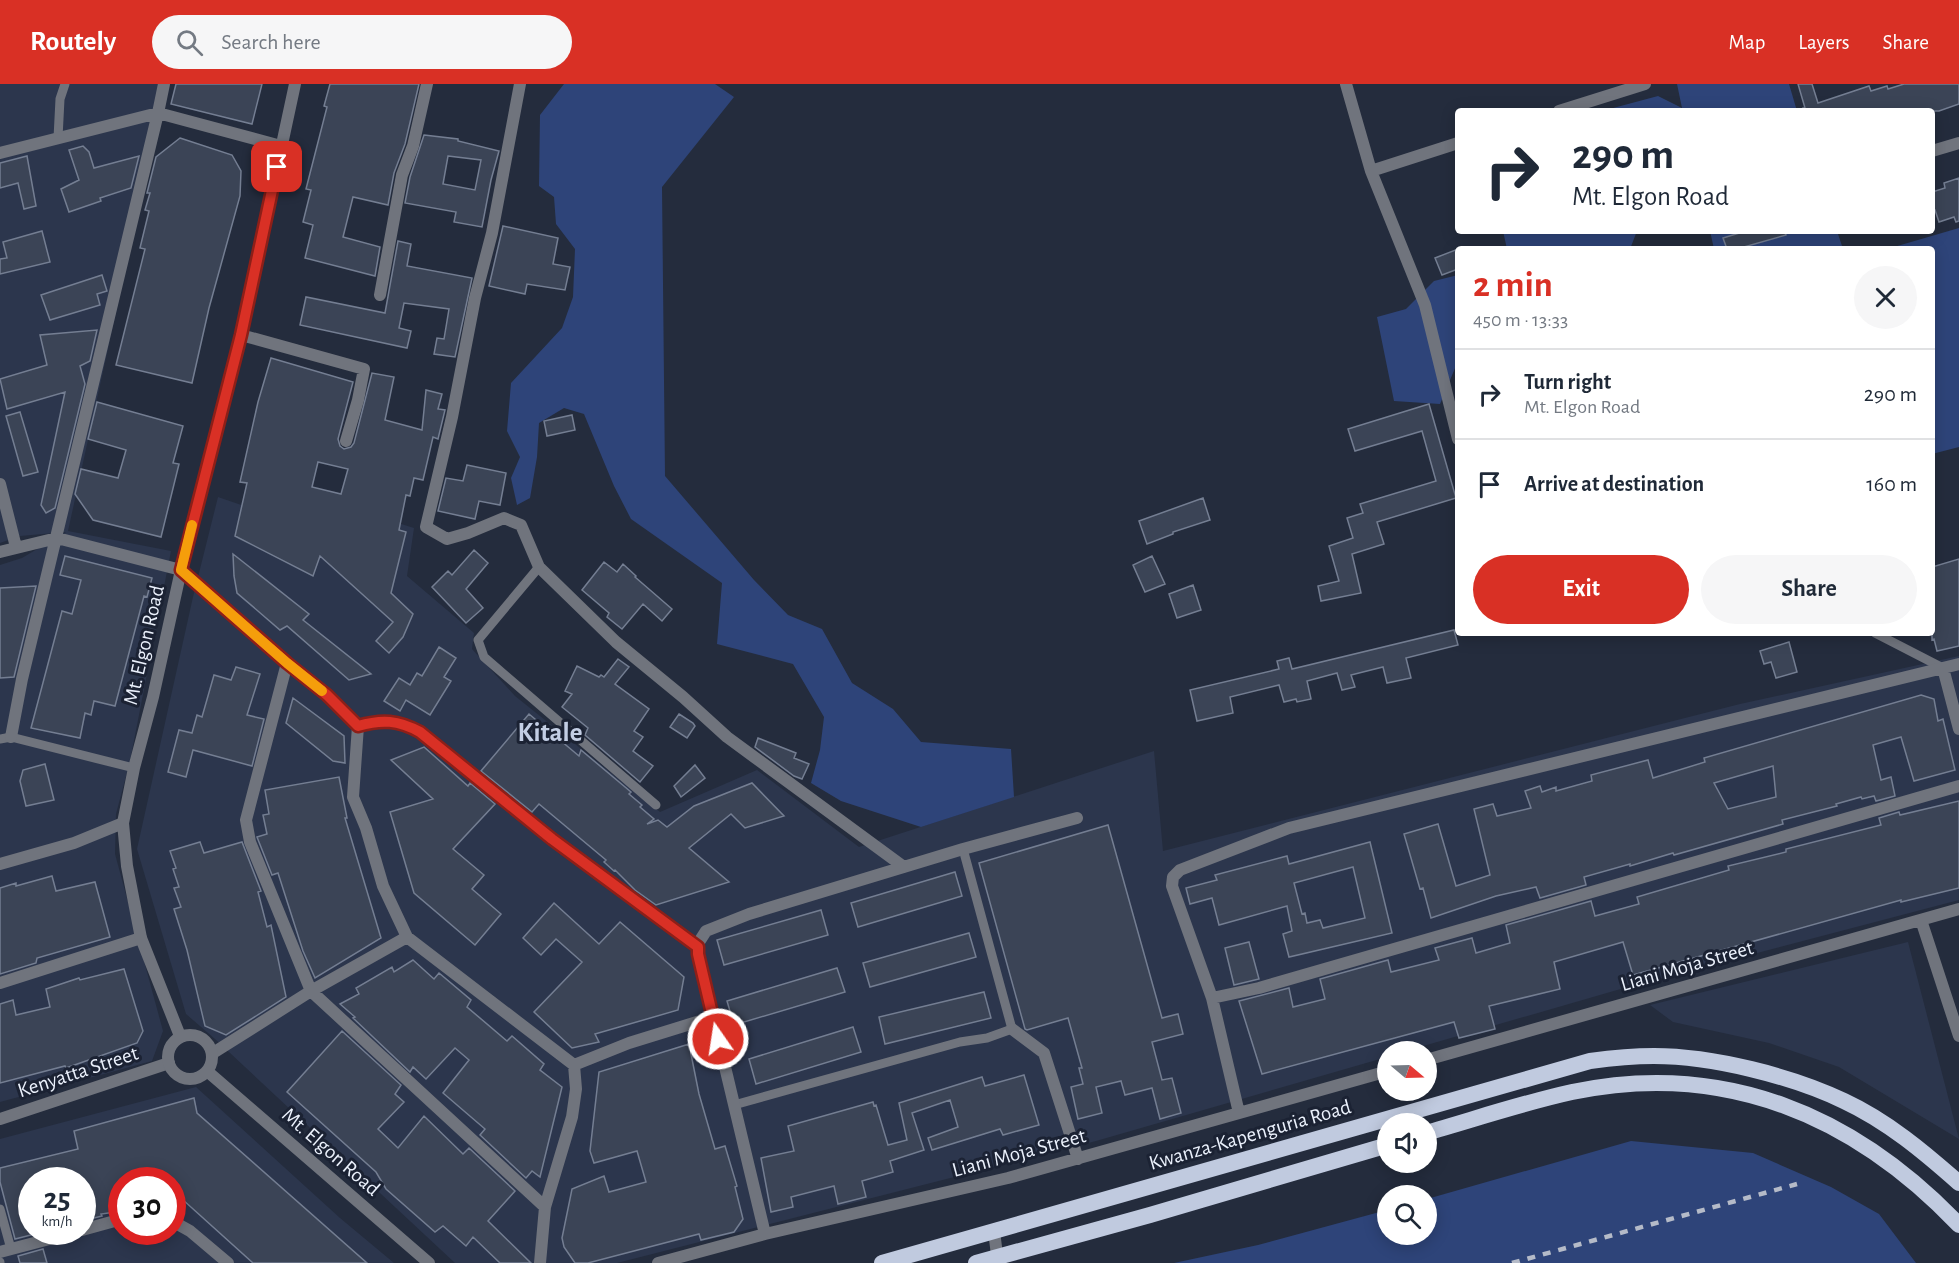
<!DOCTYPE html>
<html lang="en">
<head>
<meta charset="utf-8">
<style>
  :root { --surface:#fff; --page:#f6f6f7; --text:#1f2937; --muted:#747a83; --line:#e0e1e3; --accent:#d93025 }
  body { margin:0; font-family:"Alegreya Sans",sans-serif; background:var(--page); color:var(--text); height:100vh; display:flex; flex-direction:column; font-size:22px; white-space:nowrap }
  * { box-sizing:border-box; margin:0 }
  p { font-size:20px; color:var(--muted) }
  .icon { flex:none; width:33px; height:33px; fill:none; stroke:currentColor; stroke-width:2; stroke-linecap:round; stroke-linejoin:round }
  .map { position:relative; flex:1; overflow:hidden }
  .side { position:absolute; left:1455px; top:162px; width:480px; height:390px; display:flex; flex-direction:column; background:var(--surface); border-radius:6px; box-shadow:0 3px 15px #0003 }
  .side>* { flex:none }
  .banner { position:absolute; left:1455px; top:24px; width:480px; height:126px; border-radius:6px; box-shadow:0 3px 15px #0003; background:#fff; color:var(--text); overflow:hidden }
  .needle { width:39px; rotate:109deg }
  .fabs { position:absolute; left:1377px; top:957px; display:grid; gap:12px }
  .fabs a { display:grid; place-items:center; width:60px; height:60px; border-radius:50%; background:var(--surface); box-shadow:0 3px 15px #0003; font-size:30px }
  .speed { position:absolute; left:18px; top:1083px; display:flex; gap:12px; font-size:30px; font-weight:700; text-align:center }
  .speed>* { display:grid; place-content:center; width:78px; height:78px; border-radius:50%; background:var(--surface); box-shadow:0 3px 15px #0003; line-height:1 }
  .speed small { font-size:15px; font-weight:400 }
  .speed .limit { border:9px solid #d22; background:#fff; color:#111 }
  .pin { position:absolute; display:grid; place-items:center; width:51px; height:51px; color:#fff; margin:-26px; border-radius:12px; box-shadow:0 3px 9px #0006 }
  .me { position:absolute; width:66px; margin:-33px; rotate:347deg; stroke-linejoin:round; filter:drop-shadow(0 0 4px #0008) }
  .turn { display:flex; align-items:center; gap:21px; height:126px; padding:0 18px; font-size:27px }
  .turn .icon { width:78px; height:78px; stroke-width:2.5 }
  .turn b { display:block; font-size:42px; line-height:51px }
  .round { display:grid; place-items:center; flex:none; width:63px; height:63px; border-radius:32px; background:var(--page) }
  .headline { display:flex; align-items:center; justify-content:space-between; height:102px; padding:0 18px }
  h1 { font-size:36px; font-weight:700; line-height:45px; color:var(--accent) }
  .action { display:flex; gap:12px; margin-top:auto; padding:12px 18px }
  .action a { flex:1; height:69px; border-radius:36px; background:var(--accent); color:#fff; font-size:24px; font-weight:700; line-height:69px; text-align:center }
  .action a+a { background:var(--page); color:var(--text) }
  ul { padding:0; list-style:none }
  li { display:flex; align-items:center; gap:18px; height:90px; padding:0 18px; border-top:2px solid var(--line) }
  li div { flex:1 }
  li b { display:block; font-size:22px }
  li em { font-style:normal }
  header { display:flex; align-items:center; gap:36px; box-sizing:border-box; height:84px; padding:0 30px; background:var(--accent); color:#fff }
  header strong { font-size:28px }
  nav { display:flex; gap:33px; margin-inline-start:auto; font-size:21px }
  .search { width:420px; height:54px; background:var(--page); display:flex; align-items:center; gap:15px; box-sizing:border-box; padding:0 21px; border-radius:33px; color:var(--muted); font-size:22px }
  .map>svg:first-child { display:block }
</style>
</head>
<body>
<header>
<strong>Routely</strong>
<div class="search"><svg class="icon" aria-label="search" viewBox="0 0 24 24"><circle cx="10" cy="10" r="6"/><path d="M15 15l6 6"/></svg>Search here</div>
<nav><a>Map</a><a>Layers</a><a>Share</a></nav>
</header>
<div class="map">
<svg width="1959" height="1179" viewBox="0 0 1959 1179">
  <rect width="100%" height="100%" fill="#242c3d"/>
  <path fill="#2c364d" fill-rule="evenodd" d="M0,0H169L122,201L68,447L171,467L130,677L116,730L115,770L163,947L152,977L0,1018V481L22,474L66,448L20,452L0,459Z
    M218,413L336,453L344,422L414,444L407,492L474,549L472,565L515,612L660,728L757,686L859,763L1154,667L1163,767L1740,620L1959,572V816L1624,904L1406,967L1388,968L1387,973L1096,1057L617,1179H455L215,955L186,930L137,765L193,513Z
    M1908,858L1959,1055L1839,983L1769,959L1673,938L1650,921Z
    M196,1003L340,1134L394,1179H0V1055ZM32,1096H82V1148H32ZM122,1096H172V1148H122Z"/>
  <path fill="#2e4479" d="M564,0H715L734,13L662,103L665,392L754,496L788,531L822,545L852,599L893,625L921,658L1011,665L1014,713L921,743L841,717L811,699L820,666L824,633L793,580L717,560L722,499L631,435L614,402L584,330L564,324L539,339L537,373L530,414L517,421L511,394L520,373L507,347L511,299L562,244L573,213L575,165L556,140L554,113L539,102L540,31Z
    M1677,0H1789L1797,27H1602L1658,12L1682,24Z
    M1959,144V363L1932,370V165H1887Z
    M1503,147H1637L1630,165H1507Z
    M1710,147H1837L1843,165H1714Z
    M1458,191V277L1440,320L1394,317L1377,233L1406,225L1434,197Z
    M1631,1057L1753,1069L1831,1103L1879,1130L1916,1179H1174L1258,1161L1387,1126L1388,1150H1426L1427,1115Z"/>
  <path fill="#3b4456" stroke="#747e92" stroke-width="1.5" fill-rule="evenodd" d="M176,0H262L252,40L171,20Z
    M330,0H419L405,60L394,89L388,121L353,113L343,153L380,163L375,192L305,174L313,141L303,138L311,106L306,105L327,23L324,22Z
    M1798,0H1812L1818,19L1869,2L1871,7L1887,2L1888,5L1904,0H1959V20L1939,27H1803V24H1805Z
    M424,51L458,55V57L499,67L491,96L482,143L454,138L456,128L405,119L410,93ZM448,72L481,76L475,106L443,100Z
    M180,54L232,71L241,87L240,112L209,224L192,299L116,281L145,165L140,164L149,127L145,126L150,109H147L156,73Z
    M83,62L89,68L94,84L139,72L131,104L100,114L101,117L69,128L61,105L79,96L69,66Z
    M27,72L36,122L24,125L18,99L0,104V79Z
    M1959,94V137L1956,138L1954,133L1939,138L1935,126L1932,127V108L1945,104L1944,99Z
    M503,142L558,154L553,180L570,183L565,206L527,200L525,210L489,202Z
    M42,147L50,178L0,190V175L7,174L3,158Z
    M1746,147H1785L1786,151L1737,165H1727L1723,154Z
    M398,157L411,160L407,182L472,194L455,273L434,270L437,254L444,255L449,225L404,219L399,244L411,247L407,264L300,241L306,213L385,229Z
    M1458,165V185L1442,191L1435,174Z
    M102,191L107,207L97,210L100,221L50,236L41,211Z
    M97,246L90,277L80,282L85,300L55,424L46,429L41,421L65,308L7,325L0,295L47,281L40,251Z
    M271,274L353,298L338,355L340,362L344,365L351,363L354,359L372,289L394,293L385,336L422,346L426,306L442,310L438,325L445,326L438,355L433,353L423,396L414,394L410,412L406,411L399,446L406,448L391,509L413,530L403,553L389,569L376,557L393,538L320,472L313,492L235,452L247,399L240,398L258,318ZM318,378L348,385L341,410L312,403Z
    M97,318L183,342L173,379L179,380L161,453L93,436L75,410L81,385L118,394L126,366L88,355Z
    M1429,320L1456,414L1377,438L1384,460L1352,470L1361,509L1321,517L1318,502L1339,497L1329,462L1353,454L1347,434L1363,429L1360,420L1436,397L1422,347L1355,367L1348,345Z
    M20,328L38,388L23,392L6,332Z
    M572,331L575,346L547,352L544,337Z
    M467,381L506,389L500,421L479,417L475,435L438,427L446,394L463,397Z
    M1203,414L1210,436L1173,448V450L1147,460L1139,437Z
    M474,466L488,479L466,505L483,524L466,539L432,503L448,487L452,491Z
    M233,470L309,530L303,536L371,590L349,596L287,542L280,546L237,509L234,492Z
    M65,472L152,494L147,513L144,512L115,622L94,617L91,631L85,629L80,654L31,644L62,527L72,530L81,496L60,491Z
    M1152,472L1165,500L1145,508L1133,481Z
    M1959,475V562L1937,567L1934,555L1932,556V483Z
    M604,478L617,488L623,480L636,492L635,493L672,525L662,537L643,520L622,545L607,533L609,529L582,506Z
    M1193,501L1201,526L1177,534L1169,510Z
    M36,502L14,593L0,594V504Z
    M1454,546L1458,561L1406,574L1411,594L1387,599L1383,583L1351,591L1355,603L1342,606L1337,589L1307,597L1311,615L1297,618L1296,615L1284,618L1279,601L1230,613L1233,629L1197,637L1190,606L1279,585L1277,577L1289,574L1292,585Z
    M1789,558L1797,588L1776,594L1771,578L1764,580L1760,567Z
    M439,563L456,574L444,593L451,597L430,631L406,616L400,627L384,617L399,594L410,601L417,589L422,592Z
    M618,575L629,583L615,600L649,625L634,647L643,653L633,667L653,682L640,698L585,651L588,644L562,623L572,610L565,607L577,582L599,593L601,591L604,593Z
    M236,583L260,590L247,631L264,635L252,682L193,666L186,693L168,688L179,646L192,649L197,631L202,633L214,591L231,596Z
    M1921,611L1934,615L1938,637L1943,635L1955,686L1914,697L1901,653L1873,661L1881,696L1891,693L1895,712L1876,717L1874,712L1862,715L1861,713L1836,720L1837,722L1782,736L1783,740L1674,771L1673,769L1630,782V780L1584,793L1586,801L1540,814L1536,803L1496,812L1431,834L1423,804L1420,805L1404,750L1438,740L1456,802L1490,791L1474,725L1493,720L1497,732L1531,724L1525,707L1540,702L1542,708L1556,703V707L1592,697L1591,691L1648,676L1653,694L1705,678L1704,674ZM1773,682L1776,713L1728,725L1714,699Z
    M293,614L344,652L345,679L333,677L286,639Z
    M529,630L579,672L581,666L631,708L629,710L642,721L640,723L654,735L647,740L658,736L667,743L694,722L752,699L784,732L745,744L731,730L689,764L729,798L656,821L635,806L615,786L614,787L604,778L606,776L539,720L532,728L481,687Z
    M679,630L693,639L695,642L687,654L670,643Z
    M758,654L796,669L794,674L809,680L802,695L794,692L755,663Z
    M424,663L468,702L470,699L495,720L453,765L484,791L472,805L501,830L475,861L414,809L390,728L433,715L391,676Z
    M45,680L54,716L26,722L20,697L23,686Z
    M695,681L705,694L681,713L674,702Z
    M339,693L347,734H345L381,854L315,894L303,867L278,789L272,791L257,753L267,750L263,731L269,730L265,706Z
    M1959,717V804L1901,818V816L1633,891L1623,858L1554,878L1560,905L1489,922L1495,945L1459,954L1454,938L1262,990L1239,917L1289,904L1293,923L1325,915L1320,895L1388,876L1391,888L1439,876L1435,864L1472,854L1476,869L1510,859L1506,841L1591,817L1595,832L1639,820L1637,813L1729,786L1728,782L1786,768V765L1881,741L1879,734L1899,728L1900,731Z
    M1108,741L1162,934L1178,930L1183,950L1152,958L1162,996L1172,994L1181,1029L1160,1035L1152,1004L1125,1011L1121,997L1096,1003L1102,1029L1078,1035L1071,1003L1083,1000L1079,984H1082L1068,934L1027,946L1025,945L979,779Z
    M200,758L204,769L242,758L261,807L258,808L267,843L271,841L286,913L226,951L205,942L187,866L174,825L181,823L174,804L179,803L173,785L176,784L170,767Z
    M1370,758L1392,849L1289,873L1283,850L1292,847L1287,822L1219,841L1212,814L1190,820L1186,804L1217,796L1215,791L1287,772L1289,780ZM1353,783L1365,834L1323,844L1320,836L1307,839L1305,829L1302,830L1294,799Z
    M955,788L962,812L858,843L851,819Z
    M52,792L56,807L95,798L110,853L37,874L36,879L0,890V804L16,799V802Z
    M554,819L599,860L620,838L684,893L678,926L595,950L599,958L572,964L534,928L582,878L556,855L541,871L523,854Z
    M821,826L828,851L724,881L717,856Z
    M969,849L976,873L870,903L863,879Z
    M1249,858L1259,895L1234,901L1225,864Z
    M413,876L434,895L439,889L471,916L467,923L507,957L512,952L544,980L540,986L562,1003L540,1093L532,1087L526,1094L480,1051L485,1045L443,1009L469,976L455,964L426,995L413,983L410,988L353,934L355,933L340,920L359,910L356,904L392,883L394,888Z
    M837,884L845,908L734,941L727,917Z
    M124,885L143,947L137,959L66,984L65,982L0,999V920L13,916L16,931L50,923L46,905L79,894L80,896Z
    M984,908L991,934L885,960L879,933Z
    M853,943L861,968L756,1000L749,975Z
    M342,947L401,1001L395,1010L404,1018L378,1045L398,1064L424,1032L463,1070L469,1064L515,1107L488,1137L531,1179H500L473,1153L466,1162L443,1142L435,1148L386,1105L376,1088L287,1008Z
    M689,960L699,1010L715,1065L725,1062L737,1102L735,1103L743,1135L734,1148L701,1156L699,1150L588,1179H575L564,1163L562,1154L572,1105L604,1092L609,1108L646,1098L637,1067L594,1079L590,1067L599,988Z
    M1024,991L1039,1041L1003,1051L1000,1045L932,1066L928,1054L958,1043L950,1016L912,1029L924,1066L890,1077L893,1088L862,1097L866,1113L838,1120L834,1102L791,1113L793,1123L771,1128L761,1074L794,1067L788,1042L873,1018L874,1022L876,1021L888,1061L907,1056L899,1019L982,993L985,1002Z
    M194,1014L197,1029L367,1179H253L172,1106V1096H122V1127L101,1130L102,1132L82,1137V1096H32V1148H39V1149L15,1155L0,1098V1084L78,1065L74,1047Z
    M43,1165L47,1179H20L18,1172Z"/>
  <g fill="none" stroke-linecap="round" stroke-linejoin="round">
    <path stroke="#70747d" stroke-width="9" d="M58,54L60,15L65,0
      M539,483L478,556L484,573L656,721
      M1875,549L1943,584
      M0,655L11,653L134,684
      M734,1021L960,958L987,954L1012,945L963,765
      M0,1125L11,1165
      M0,1178V1179"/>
    <path stroke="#70747d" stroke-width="12" d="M520,0L492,149L475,214L452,333L426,443L447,455L468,449L504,434L521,441L539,483L616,558L683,613L727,653L904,783
      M1346,0L1371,87
      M1559,27L1645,0
      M1458,59L1371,87L1425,221L1458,355
      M1932,67L1959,59
      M0,69L158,29L164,0
      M380,211L402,91L413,62L427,0
      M241,251L364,285L358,316L346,357
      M0,400L16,463
      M0,468L57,454L181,486L287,579L327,611L358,642
      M287,579L246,736L250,758L311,907L545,1123
      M1943,584L1959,645
      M358,642L353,713L366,744L383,802L407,853L574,981L576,1005L572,1033L545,1123L540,1179
      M358,642C382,635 398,636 420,648L552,755L698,863
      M11,653L22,595L158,29L281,62
      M1921,836L1959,952
      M0,899L141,854
      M1212,914L1259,904L1959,702
      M1012,945L1044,969L1078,1075
      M213,969L311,907L407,853
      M1426,976L1959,825
      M574,981L629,959L713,933
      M1239,1029L1212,914L1172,802L1173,793L1180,786L1289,744L1959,580
      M0,1035L169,979
      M172,1137L190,1147L228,1179
      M82,1146L122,1135
      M994,1147L998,1179
      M765,1150L698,870L699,858L706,847L749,830L963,765L1077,734
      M0,1168L76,1148
      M658,1179L765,1150L1008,1094L1388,987"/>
    <path stroke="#70747d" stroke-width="12" d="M0,780L74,759L123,739
      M168 973a22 22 0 1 1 44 0a22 22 0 1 1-44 0Z
      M180,952L141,854L127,782L123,739L134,684L153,613L181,486L241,251L295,0
      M207,987L429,1179"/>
    <path stroke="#c0cadf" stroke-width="16" d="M1426,1049C1475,1035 1522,1019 1572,1008C1724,976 1854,1031 1959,1141
      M882,1179L1590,977C1612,974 1632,972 1654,972C1712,972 1792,992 1844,1017C1887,1037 1924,1068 1959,1099
      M976,1179L1150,1131L1388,1061"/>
    <path stroke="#b5bbc8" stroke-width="4.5" stroke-dasharray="8 8" stroke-linecap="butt" d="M1512,1179L1797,1100"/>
  </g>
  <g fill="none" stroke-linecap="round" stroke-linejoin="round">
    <defs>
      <path id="route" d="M277,83L241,251L181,486L287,579L327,611L358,642C382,635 398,636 420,648L552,755L698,863V870L718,955"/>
    </defs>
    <use href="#route" stroke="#8d1f18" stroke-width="15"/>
    <use href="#route" stroke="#d93025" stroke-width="10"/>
    <path stroke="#f59e0b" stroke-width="10" d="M192,441L181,486L287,579L322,607"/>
  </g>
  <g text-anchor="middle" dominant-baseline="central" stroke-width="6" stroke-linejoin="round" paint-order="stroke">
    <g font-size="21" fill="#ebf1fc" stroke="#1b2233">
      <text transform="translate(144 561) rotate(-77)">Mt. Elgon Road</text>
      <text transform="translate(1687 882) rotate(-16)">Liani Moja Street</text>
      <text transform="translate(78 988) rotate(-18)">Kenyatta Street</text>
      <text transform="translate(1250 1051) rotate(-16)">Kwanza-Kapenguria Road</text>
      <text transform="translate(331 1068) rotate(41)">Mt. Elgon Road</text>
      <text transform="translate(1019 1069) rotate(-15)">Liani Moja Street</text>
    </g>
    <g font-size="27" font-weight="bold" fill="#c3cee4" stroke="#1b2233">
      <text x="550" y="648">Kitale</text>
    </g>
  </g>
</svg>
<div class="fabs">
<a><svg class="needle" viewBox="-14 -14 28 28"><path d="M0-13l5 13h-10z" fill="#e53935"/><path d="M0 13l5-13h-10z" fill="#747a83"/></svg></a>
<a><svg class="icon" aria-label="sound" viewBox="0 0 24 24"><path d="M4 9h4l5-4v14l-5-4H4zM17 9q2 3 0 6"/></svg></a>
<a><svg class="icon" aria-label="search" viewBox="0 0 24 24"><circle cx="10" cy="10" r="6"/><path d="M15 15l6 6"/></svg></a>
</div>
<div class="speed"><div>25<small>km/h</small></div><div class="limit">30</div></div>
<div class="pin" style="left:277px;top:83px;background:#d93025"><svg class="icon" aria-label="arrive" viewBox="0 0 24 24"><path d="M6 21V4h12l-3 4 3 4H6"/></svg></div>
<svg class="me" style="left:718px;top:955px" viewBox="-20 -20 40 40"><circle r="17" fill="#d93025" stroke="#fff" stroke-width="3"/><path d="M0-11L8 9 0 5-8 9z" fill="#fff"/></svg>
<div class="banner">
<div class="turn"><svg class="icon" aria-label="right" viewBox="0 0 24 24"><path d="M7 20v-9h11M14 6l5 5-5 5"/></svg><div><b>290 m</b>Mt. Elgon Road</div></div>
</div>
<section class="side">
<div class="headline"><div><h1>2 min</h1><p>450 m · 13:33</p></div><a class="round"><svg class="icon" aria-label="close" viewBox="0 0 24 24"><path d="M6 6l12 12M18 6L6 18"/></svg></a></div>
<ul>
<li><svg class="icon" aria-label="right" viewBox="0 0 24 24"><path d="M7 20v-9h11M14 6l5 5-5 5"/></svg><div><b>Turn right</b><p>Mt. Elgon Road</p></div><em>290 m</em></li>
<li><svg class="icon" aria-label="arrive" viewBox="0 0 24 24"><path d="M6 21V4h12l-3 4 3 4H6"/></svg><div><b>Arrive at destination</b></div><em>160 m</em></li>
</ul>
<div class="action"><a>Exit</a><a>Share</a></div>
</section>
</div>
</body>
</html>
